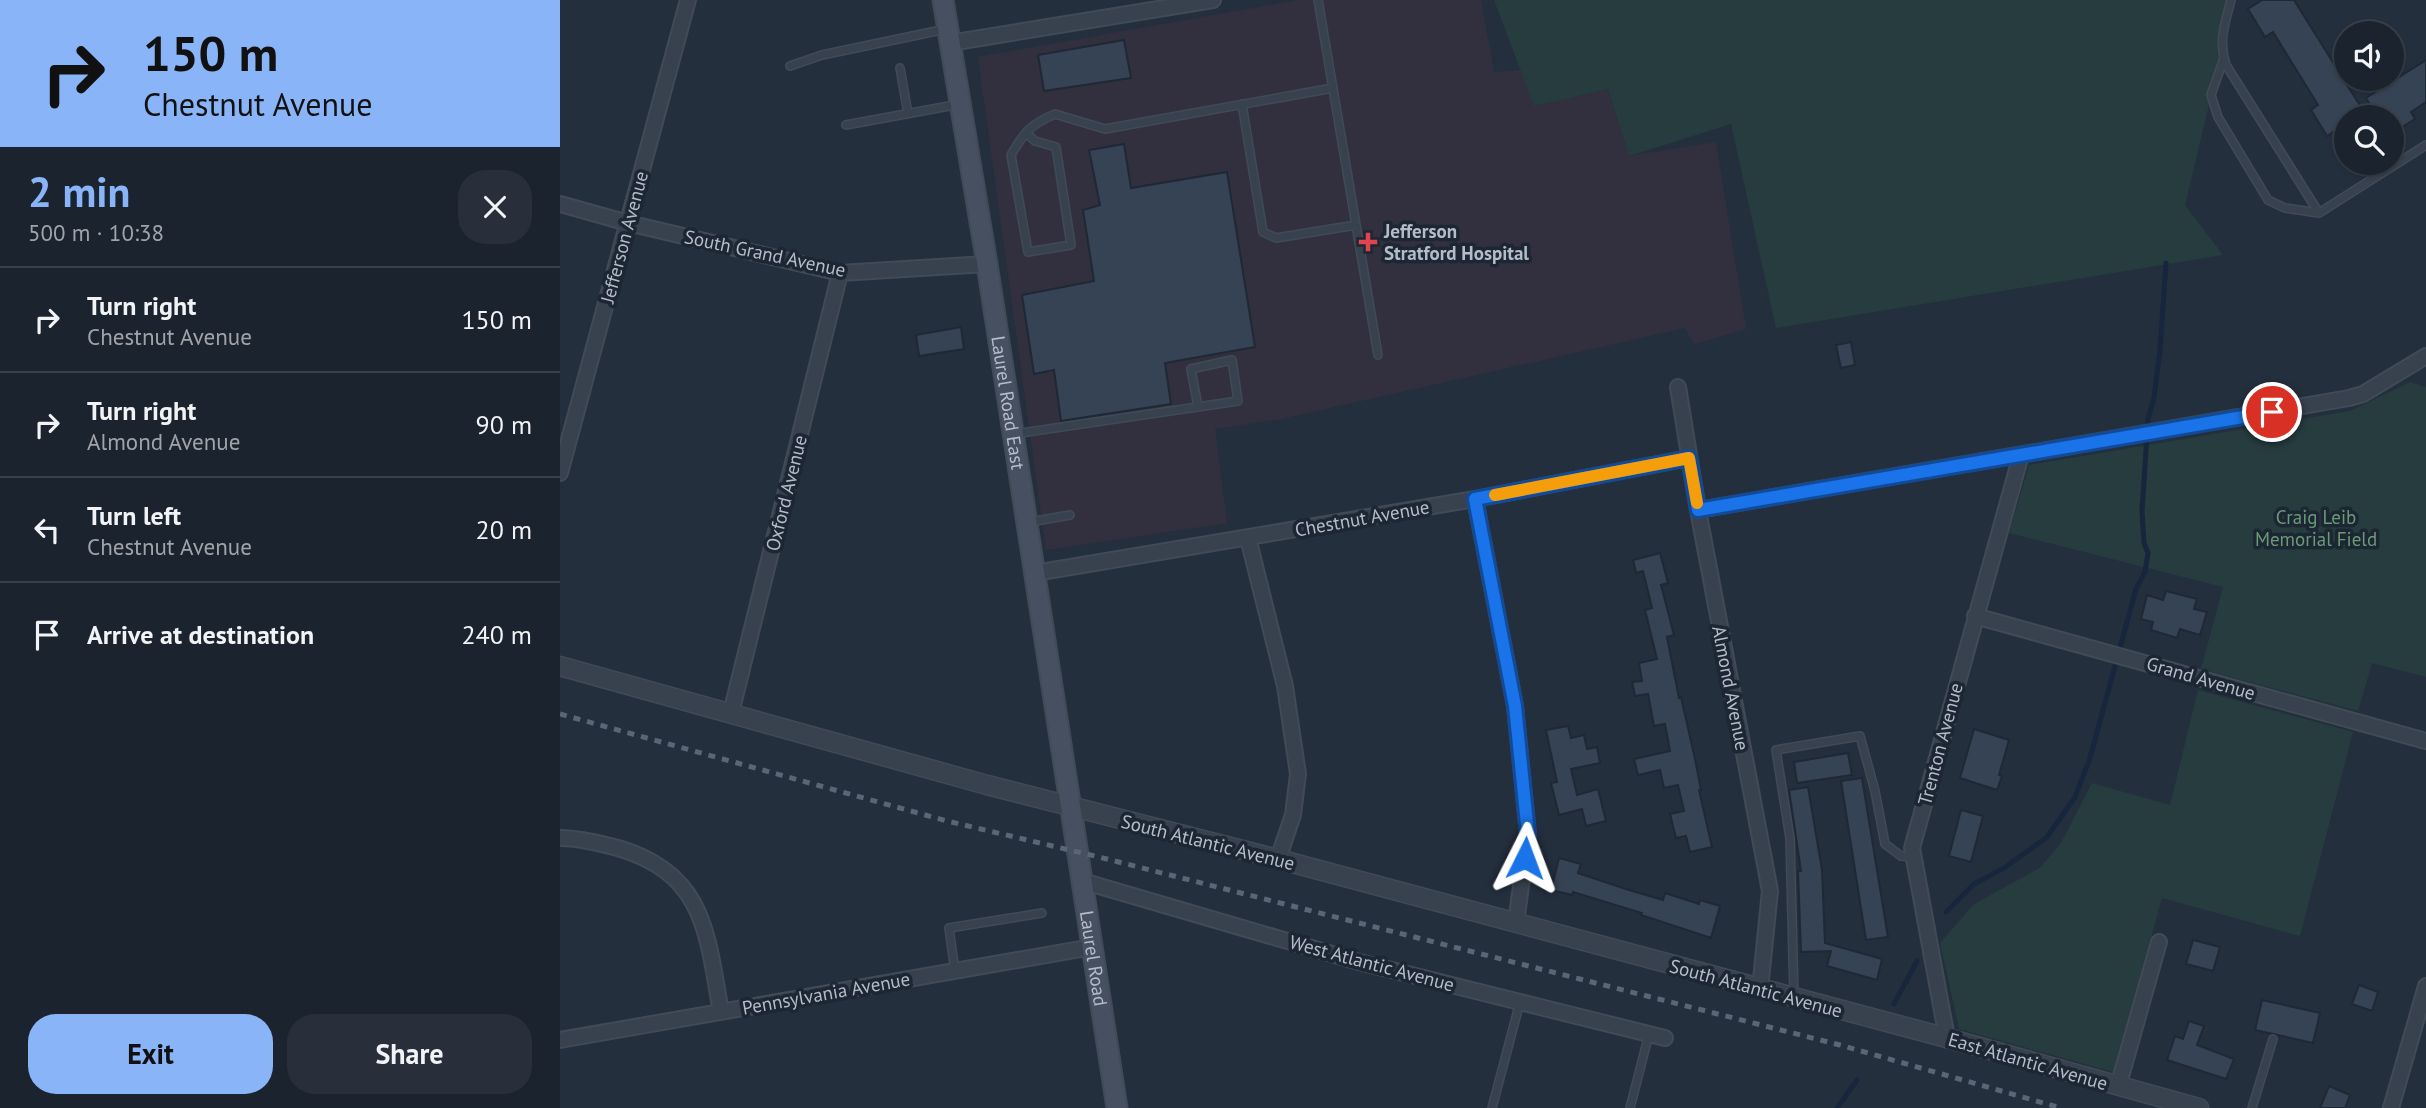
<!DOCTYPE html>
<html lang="en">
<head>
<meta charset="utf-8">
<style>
  :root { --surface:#1b232e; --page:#282f3a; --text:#f1f3f6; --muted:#a0a4aa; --line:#39404a; --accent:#8ab4f8 }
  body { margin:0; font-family:"PT Sans",sans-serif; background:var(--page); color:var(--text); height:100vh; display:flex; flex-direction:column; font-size:26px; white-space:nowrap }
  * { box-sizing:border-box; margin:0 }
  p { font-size:23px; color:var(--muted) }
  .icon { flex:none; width:38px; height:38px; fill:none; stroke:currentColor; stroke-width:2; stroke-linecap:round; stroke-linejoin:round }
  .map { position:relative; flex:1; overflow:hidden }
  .side { display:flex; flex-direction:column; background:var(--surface); width:560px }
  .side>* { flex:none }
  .hud { background:#8ab4f8; color:#111; overflow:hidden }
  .tools { position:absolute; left:1774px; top:21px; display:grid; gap:14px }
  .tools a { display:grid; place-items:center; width:70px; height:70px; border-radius:50%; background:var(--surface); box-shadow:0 2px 5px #0004,0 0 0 2px var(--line); font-size:35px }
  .pin { position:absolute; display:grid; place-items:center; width:60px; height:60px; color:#fff; margin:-30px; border:4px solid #fff; border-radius:50%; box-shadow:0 2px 7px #0007 }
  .me { position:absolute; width:77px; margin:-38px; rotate:3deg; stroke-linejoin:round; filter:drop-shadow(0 0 5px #0008) }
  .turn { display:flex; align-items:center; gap:24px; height:147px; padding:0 28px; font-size:32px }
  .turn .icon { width:91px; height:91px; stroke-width:2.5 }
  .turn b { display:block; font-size:49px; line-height:60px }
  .round { display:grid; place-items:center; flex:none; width:74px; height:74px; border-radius:28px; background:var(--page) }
  .head { display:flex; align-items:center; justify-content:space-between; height:119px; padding:0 28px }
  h1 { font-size:42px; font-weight:800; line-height:52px; color:var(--accent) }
  .cta { display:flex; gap:14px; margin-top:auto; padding:14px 28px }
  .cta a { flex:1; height:80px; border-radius:28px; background:var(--accent); color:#111; font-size:28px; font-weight:800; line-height:80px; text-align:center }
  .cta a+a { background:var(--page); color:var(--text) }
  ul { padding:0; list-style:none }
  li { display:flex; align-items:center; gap:21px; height:105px; padding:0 28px; border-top:2px solid var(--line) }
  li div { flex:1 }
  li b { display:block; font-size:26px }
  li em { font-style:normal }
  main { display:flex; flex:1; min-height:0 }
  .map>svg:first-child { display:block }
</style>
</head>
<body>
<main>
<section class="side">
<div class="hud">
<div class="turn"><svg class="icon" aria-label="right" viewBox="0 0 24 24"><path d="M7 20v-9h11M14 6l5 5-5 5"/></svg><div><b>150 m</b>Chestnut Avenue</div></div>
</div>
<div class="head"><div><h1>2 min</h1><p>500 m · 10:38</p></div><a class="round"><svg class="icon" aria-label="close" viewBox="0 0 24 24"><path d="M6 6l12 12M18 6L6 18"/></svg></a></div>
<ul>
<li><svg class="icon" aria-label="right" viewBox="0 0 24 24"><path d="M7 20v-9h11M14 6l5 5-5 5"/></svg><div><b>Turn right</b><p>Chestnut Avenue</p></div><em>150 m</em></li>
<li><svg class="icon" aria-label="right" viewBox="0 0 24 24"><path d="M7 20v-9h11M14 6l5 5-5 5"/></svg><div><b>Turn right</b><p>Almond Avenue</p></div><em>90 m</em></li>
<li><svg class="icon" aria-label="left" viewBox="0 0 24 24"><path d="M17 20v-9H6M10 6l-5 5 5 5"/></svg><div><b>Turn left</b><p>Chestnut Avenue</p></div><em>20 m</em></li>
<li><svg class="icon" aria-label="arrive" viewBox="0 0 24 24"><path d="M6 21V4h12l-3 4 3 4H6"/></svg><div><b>Arrive at destination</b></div><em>240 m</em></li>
</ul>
<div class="cta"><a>Exit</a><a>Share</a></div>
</section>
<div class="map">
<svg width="1866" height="1108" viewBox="0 0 1866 1108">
  <rect width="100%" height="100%" fill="#242f3e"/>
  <path fill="#32303f" d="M739,0H921L934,72L965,70L974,105L1048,89L1069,156L1156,142L1186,329L1134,344L1125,328L721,419L655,429L667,523L486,550L418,57Z"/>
  <path fill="#263c3f" d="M934,0H1674L1625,205L1663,255L1216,328L1171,124L1069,156L1048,89L974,106Z
    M1850,382L1866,387V677L1812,663L1798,711L1641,669L1663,587L1449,533L1469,465L1790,411Z
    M1638,690L1793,732L1740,936L1602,898L1553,1072L1399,1029L1380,943L1414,904L1480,868L1501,843L1532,783L1610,805Z"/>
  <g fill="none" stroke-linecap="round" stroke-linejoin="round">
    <path stroke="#17263c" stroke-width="5" d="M1386,912L1414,884L1444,868L1487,837L1515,797L1530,758L1576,589L1585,572L1588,553L1584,543L1582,511L1588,419L1594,398L1600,350L1606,263
      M1334,1004L1357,961
      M1277,1108L1297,1080"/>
  </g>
  <path fill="#364354" stroke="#1f2835" stroke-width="2" d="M1702,0H1734L1804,112L1796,117H1787V123L1767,136L1751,110L1758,105L1713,32L1705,37L1688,9Z
    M564,40L571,78L484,91L478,55Z
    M1866,60V102L1851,112L1855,119L1832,133V117H1818L1806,98Z
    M564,144L571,188L667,172L695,347L605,363L611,404L501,421L494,370L474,374L462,295L534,281L523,210L540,205L529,150Z
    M401,327L404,349L359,356L356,335Z
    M1291,342L1295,365L1281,368L1276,345Z
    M1100,553L1108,583L1101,585L1114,635L1107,637L1119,698L1121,697L1135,759L1141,790H1139L1152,847L1130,852L1126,836L1116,838L1110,814L1124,811L1118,785L1104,788L1100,770L1078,775L1074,759L1110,751L1105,724L1094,726L1088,694L1075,696L1072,682L1082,681L1079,663L1097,659L1085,610L1092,608L1083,571L1076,573L1073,560Z
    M1606,591L1637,599L1634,609L1647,612L1640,635L1620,629L1617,638L1591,630L1593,622L1581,619L1587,595L1603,600Z
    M1008,726L1011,738L1024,735L1027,749L1037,747L1040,763L1011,769L1017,795L1038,789L1046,821L1026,826L1022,809L999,815L991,783L997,782L986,730Z
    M1414,729L1449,740L1439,775L1442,776L1437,790L1400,778Z
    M1288,753L1292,775L1237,783L1234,762Z
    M1302,778L1328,937L1306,940L1281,781Z
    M1248,787L1262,870L1265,943L1322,959L1317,980L1267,966L1271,951L1241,952L1238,871H1241L1229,790Z
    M1401,810L1423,816L1411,862L1389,856Z
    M999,858L1021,864L1018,873L1069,890L1103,900L1105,893L1139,904L1140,900L1160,906L1151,938L1081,915L1082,913L1013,892L1012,895L991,890Z
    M1633,940L1660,947L1653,971L1626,964Z
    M1799,985L1818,992L1812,1011L1792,1004Z
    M1702,1000L1760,1013L1753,1043L1695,1030Z
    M1629,1021L1644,1026L1637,1045L1674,1059L1666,1079L1607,1060L1615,1036L1623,1039Z
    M1769,1086L1790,1095L1785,1108H1760Z"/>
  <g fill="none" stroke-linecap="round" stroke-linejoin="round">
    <defs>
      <path id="service" d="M758,0L818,355
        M1671,0C1665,24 1658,40 1666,65L1759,213
        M1664,58L1651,95L1658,117L1708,200L1725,208L1759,213L1866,145
        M230,66L262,55L386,29
        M340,68L348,114
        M682,104L703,232L716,238L796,225
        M286,125L400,104
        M466,133L475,141L496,147L511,245L468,252L451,155C465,131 470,125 495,114L545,129L773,88
        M454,434L678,401L672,360L631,369L638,407
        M470,522L510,515
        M395,971L389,928L482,913
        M1234,997L1230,838L1216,750L1300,736L1315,791L1325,844L1341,856L1354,857
        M932,1108L960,1002
        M1070,1108L1089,1034
        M1692,1108L1713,1039"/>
      <path id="minor" d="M390,43L653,0
        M0,204L68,223L280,273L427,264
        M1118,387L1138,510L1210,891L1200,989
        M0,473L128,0
        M915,499L955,706L968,834L956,923
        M1138,510L1789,398L1803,394L1866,356
        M688,538L725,686L738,774L733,815L718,859
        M475,573L915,499L1129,458
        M1415,616L1866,741
        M171,713L280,273
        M0,838C19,838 39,843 58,848C146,874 147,935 161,1012
        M522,881L799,962L1105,1038
        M1387,1038L1352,848L1461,455
        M0,1040L532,947
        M1558,1087L1599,942
        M1831,1108L1866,986"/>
      <path id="tertiary" d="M0,666L427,785L718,859L1387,1038L1639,1108"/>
      <g id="secondary">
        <path id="s1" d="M383,0L427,264L557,1108"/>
      </g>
    </defs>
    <use href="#service" stroke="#414a57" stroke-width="10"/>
    <use href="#minor" stroke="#414a57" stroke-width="18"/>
    <use href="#tertiary" stroke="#414a57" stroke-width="21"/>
    <use href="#secondary" stroke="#414a57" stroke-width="23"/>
    <use href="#service" stroke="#38414e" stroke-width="7"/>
    <use href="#minor" stroke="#38414e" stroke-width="14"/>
    <use href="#tertiary" stroke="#38414e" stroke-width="18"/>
    <use href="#secondary" stroke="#465061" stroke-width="19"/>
    <path stroke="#5a6575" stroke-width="5" stroke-dasharray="7 7" stroke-linecap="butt" d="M0,714L387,821L539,857L1280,1045L1501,1108"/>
  </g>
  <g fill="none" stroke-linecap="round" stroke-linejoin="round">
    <defs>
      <path id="route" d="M965,858L968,834L955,706L915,499L1129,458L1138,510L1712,412"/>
    </defs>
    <use href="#route" stroke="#114b97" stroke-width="18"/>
    <use href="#route" stroke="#1a73e8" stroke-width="12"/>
    <path stroke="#f59e0b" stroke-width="12" d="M935,495L1129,458L1137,503"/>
  </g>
  <path fill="#e0444e" stroke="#1d2633" stroke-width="2.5" d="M804.5 231.5h7v7h7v7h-7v7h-7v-7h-7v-7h7z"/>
  <g text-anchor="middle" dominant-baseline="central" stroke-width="7" stroke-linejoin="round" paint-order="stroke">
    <g font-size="19" font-weight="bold" fill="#b4bcc9" stroke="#1d2633" text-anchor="start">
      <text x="824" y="231">Jefferson<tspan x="824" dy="22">Stratford Hospital</tspan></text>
    </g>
    <g font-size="19" fill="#b4bcc9" stroke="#1d2633">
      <text transform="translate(64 237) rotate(-75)">Jefferson Avenue</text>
      <text transform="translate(205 253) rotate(12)">South Grand Avenue</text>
      <text stroke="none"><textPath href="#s1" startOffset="408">Laurel Road East</textPath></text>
      <text transform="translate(226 493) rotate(-76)">Oxford Avenue</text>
      <text transform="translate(802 518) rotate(-10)">Chestnut Avenue</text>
      <text transform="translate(1641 678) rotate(16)">Grand Avenue</text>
      <text transform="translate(1171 688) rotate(79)">Almond Avenue</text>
      <text transform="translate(1380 744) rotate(-75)">Trenton Avenue</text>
      <text transform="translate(648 842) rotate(14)">South Atlantic Avenue</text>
      <text stroke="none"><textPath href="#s1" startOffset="970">Laurel Road</textPath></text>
      <text transform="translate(812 963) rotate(15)">West Atlantic Avenue</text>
      <text transform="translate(1196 988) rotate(15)">South Atlantic Avenue</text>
      <text transform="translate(266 993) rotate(-10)">Pennsylvania Avenue</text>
      <text transform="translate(1468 1061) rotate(16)">East Atlantic Avenue</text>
    </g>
    <g font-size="19" fill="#6b9a76" stroke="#1d2633">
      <text x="1756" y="517">Craig Leib<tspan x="1756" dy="22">Memorial Field</tspan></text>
    </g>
  </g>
</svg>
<div class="tools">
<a><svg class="icon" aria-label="sound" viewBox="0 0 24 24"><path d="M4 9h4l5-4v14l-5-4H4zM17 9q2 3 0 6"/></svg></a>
<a><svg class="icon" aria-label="search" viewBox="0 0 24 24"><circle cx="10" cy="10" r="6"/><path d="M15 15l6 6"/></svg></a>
</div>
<div class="pin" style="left:1712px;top:412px;background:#d93025"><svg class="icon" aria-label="arrive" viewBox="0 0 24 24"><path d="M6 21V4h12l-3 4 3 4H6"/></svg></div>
<svg class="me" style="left:965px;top:858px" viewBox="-20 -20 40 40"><path d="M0-17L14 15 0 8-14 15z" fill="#1a73e8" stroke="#fff" stroke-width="4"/></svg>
</div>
</main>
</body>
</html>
